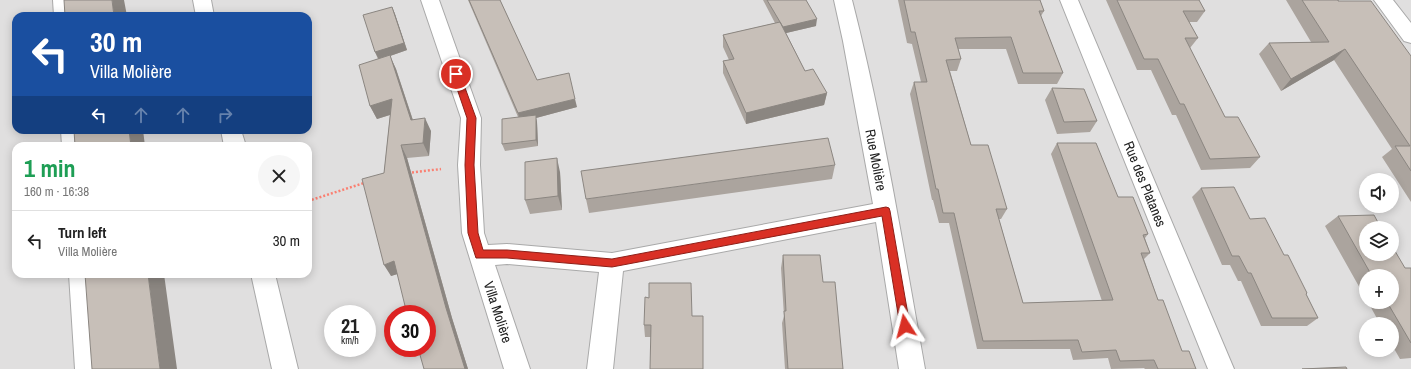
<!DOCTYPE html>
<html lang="en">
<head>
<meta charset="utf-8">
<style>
  :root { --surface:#fff; --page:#f6f6f6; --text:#222; --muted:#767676; --line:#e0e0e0 }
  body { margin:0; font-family:"Archivo Narrow",sans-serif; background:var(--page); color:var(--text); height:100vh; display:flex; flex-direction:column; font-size:15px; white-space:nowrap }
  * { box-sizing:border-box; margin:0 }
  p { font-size:13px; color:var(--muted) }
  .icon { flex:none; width:22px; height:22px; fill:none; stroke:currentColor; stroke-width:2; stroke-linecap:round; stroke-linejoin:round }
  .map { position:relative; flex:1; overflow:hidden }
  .panel { position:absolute; left:12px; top:142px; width:300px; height:136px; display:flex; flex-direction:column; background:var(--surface); border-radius:12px; box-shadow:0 2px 10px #0003 }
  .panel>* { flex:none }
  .hud { position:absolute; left:12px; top:12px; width:300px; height:122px; border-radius:12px; box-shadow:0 2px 10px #0003; background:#1a4fa0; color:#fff; overflow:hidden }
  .tools { position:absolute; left:1359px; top:173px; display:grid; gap:8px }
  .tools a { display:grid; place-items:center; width:40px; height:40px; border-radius:50%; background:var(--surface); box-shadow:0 2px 10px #0003; font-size:20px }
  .speed { position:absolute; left:324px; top:305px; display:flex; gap:8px; font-size:20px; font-weight:700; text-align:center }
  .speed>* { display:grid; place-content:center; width:52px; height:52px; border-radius:50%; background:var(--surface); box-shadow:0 2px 10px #0003; line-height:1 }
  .speed small { font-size:10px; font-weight:400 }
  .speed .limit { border:6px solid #d22; background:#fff; color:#111 }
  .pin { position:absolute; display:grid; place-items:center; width:34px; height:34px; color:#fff; margin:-17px; border:2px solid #fff; border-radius:50%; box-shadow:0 1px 4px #0007 }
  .me { position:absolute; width:44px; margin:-22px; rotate:351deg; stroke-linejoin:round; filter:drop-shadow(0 0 3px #0008) }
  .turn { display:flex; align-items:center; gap:14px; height:84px; padding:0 12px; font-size:18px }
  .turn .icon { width:52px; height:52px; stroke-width:2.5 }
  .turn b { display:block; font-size:28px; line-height:34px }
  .lanes { display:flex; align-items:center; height:38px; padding:0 12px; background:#0003; justify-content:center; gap:20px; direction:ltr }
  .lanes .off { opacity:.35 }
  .round { display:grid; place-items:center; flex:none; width:42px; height:42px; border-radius:21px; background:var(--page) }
  .summary { display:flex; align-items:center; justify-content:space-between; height:68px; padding:0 12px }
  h1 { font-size:24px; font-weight:700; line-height:30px; color:#1e9e55 }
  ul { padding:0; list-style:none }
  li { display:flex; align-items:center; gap:12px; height:60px; padding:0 12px; border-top:1px solid var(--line) }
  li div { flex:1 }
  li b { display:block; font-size:15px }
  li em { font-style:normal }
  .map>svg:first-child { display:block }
</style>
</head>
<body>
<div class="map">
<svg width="1411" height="369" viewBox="0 0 1411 369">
  <rect width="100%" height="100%" fill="#f2efe9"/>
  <path fill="#e0dfdf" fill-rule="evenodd" d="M0,0H1411V369H0ZM16,16H308V130H16ZM16,146H308V274H16ZM1366,180H1392V206H1366ZM1366,228H1392V254H1366ZM1366,276H1392V302H1366ZM333,314H367V348H333ZM393,314H427V348H393ZM1366,324H1392V350H1366Z"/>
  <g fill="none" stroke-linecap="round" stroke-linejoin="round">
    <defs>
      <path id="service" d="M53,0H69L70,16H54Z
        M61,130H79L80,146H62Z
        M69,274H89L95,369H75Z"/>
      <path id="minor" d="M193,0H211L214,16H196Z
        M421,0H439L481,118L480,165L484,233L488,245L507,244L612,253L873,204L843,41L834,0H852C883,121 903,246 925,369H899L876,222L623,271L613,369H587L599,272L507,264L495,265L530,369H504L462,233L458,165L461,118Z
        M1060,0H1078L1234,369H1208Z
        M1374,0H1393L1411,23V43L1404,41Z
        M221,130H241L246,146H224Z
        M251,274H275L298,369H272Z"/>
    </defs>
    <use href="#service" stroke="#a9a9a9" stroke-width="2"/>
    <use href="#minor" stroke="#a9a9a9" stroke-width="2"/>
    <path stroke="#fa8072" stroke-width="2.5" stroke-dasharray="2 2" stroke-linecap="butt" d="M408,173L441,169
      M308,201L364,183"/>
    <use href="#service" fill="#fff" fill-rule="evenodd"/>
    <use href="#minor" fill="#fff" fill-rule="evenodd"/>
  </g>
  <path fill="#aba49e" d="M468,0H500L537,80L577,107L536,118L537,122L538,146L505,151L502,144L518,117Z
    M763,0H806L816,26L786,33L805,71L827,93L824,105L746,124L723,73V61L729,60L723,47V35L775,23Z
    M898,0H1040L1044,11L1041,16L1063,73L1057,84H1018L1006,49H958L961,59L957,71H950L971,145L1007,209L1001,219H999L1023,303L1102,301L1051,154L1057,143L1118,197L1148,234L1145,238L1150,253L1144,259L1158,300L1182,351L1196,369H1145L1144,368L1111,369L1108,358L1073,360L1070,349H977L949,223H939L933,200H932L910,94L914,82H921L912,44L907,43Z
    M1106,0H1199L1205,11L1197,22H1189L1198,38L1190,48L1225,117L1260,157L1250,168L1201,170L1176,115H1172L1151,70H1137Z
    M1286,0H1338L1411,56V202L1382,157L1392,149L1334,60L1281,91L1259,54L1269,43L1311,42Z
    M392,7L395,14L407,50L390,56L396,69L413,120L431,131L429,156L407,158L452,318L468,369H424L427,348L397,274L391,276L384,173L390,115L377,119L370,106L378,59L375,52Z
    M1052,88L1097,121L1090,132L1057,134L1045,100Z
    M835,165L832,179L589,213L586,199Z
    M560,172L562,210L530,214L525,200Z
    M1201,188L1250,219L1284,255L1307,293L1306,294L1318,318L1307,326H1261L1241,281H1238L1230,265H1222L1192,197Z
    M1338,216L1405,268H1411V358L1400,359L1392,345V324H1380L1368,302H1392V276H1366V299L1325,226Z
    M783,255L823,282L843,369H785L782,323L784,316L781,268Z
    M691,283L651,337H645L644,325Z"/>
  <path fill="#8b8681" d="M112,0H124L127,16H114Z
    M392,7L395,14L407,50L390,56L396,69L417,133L375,52Z
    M817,19L816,26L782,34V27Z
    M1345,49L1334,60L1281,91L1291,79Z
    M827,93L824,105L746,124V113Z
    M392,99L399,112L377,119L370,106Z
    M575,99L577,107L536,118L537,122L538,146L536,140L520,122L518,113Z
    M425,118L431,131L429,156L423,143Z
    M129,130H143L145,146H131Z
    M401,145L407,158L452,318L468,369H465L446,308Z
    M557,158L560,172L562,210L558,196Z
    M394,261L401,273L391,276L384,265Z
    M148,274H164L177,369H160Z"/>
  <path fill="#c7bfb8" stroke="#8b8681" d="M64,0H112L114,16H65Z
    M469,0H500L537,80L569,73L575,99L518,113Z
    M767,0H806L817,19L783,27Z
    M904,0H1040L1044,11H1039L1063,73H1023L1011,37L955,38L961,59L946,60L971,145H988L1007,209H996L1023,303L1113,300L1057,143H1096L1118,197H1133L1148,234L1143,235L1150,253H1141L1158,300H1163L1182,351H1189L1196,369H1158L1154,360L1120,361L1116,350L1082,352L1078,340L983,341L954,213H943L938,189H936L914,82H927L915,32H911Z
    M1117,0H1199L1205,11H1183L1198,38H1185L1225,117H1238L1260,157L1210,159L1184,104H1180L1158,59H1144Z
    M1302,0H1338V1H1371L1411,56V171L1395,146H1410L1345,49L1291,79L1269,43L1329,42Z
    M392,7L404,43L375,52L363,15Z
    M780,22L805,71L813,69L827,93L746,113L723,61L734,59L723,35Z
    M390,55L411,120L425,118L423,143L401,145L446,308L465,369H424L418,348H427V314H407L394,261L384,265L362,179L384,173L392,99L370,106L359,65Z
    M1052,88L1084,89L1097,121L1064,122Z
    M536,115V140L502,144V119Z
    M74,130H129L131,146H75Z
    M828,138L835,165L586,199L581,171Z
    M557,158L558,196L525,200V162Z
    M1234,187L1250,219L1265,218L1284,255H1288L1307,293L1306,294L1318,318H1272L1251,273H1248L1239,256H1232L1201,188Z
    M1374,215L1381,228H1366V254H1392V246L1405,268H1411V343L1387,302H1392V276H1372L1338,216Z
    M783,255H820L823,282H835L843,369H788L784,311H786Z
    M85,274H148L160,369H92Z
    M649,283H691L692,316H703V369H650L651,325H644L645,297L649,298Z
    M1346,367L1347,369H1302Z"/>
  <path fill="#d93025" stroke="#8d1f18" d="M456,71L460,74L476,118L474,165L478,233L483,250H507L612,259L886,207L889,208L890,211L910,326L908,329L905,331L901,329L900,326L882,216L612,267L507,258H476L468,233L465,165L467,118L452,74Z"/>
  <g text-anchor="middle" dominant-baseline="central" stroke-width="3.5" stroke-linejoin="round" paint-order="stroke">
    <g font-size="14" fill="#222" stroke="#fff">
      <text transform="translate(876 160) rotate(79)">Rue Molière</text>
      <text transform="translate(1145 184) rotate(68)">Rue des Platanes</text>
      <text transform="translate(498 312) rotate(72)">Villa Molière</text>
    </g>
  </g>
</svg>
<div class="tools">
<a><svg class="icon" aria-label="sound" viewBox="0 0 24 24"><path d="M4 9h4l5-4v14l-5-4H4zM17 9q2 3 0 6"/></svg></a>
<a><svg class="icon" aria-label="layers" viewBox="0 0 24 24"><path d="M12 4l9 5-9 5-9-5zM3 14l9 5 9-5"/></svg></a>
<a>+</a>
<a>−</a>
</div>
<div class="speed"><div>21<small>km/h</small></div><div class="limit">30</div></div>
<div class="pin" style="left:456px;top:74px;background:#d93025"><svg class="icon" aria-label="arrive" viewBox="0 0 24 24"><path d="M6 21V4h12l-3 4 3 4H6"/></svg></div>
<svg class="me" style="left:905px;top:326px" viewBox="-20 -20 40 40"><path d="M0-17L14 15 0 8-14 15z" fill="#d93025" stroke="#fff" stroke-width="4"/></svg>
<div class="hud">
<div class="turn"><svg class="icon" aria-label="left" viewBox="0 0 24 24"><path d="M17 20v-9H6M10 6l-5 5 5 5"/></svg><div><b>30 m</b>Villa Molière</div></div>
<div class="lanes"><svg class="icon" aria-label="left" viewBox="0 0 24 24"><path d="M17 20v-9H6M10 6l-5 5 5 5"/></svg><svg class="icon off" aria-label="ahead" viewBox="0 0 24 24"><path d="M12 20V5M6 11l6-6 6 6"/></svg><svg class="icon off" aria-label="ahead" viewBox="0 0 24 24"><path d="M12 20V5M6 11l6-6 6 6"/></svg><svg class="icon off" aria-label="right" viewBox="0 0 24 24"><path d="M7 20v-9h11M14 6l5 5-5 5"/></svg></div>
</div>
<section class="panel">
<div class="summary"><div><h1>1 min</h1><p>160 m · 16:38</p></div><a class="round"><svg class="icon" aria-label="close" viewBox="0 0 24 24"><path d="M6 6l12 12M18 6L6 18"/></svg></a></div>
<ul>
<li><svg class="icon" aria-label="left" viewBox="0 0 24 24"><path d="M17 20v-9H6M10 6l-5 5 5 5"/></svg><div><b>Turn left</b><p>Villa Molière</p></div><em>30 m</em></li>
</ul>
</section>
</div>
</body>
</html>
